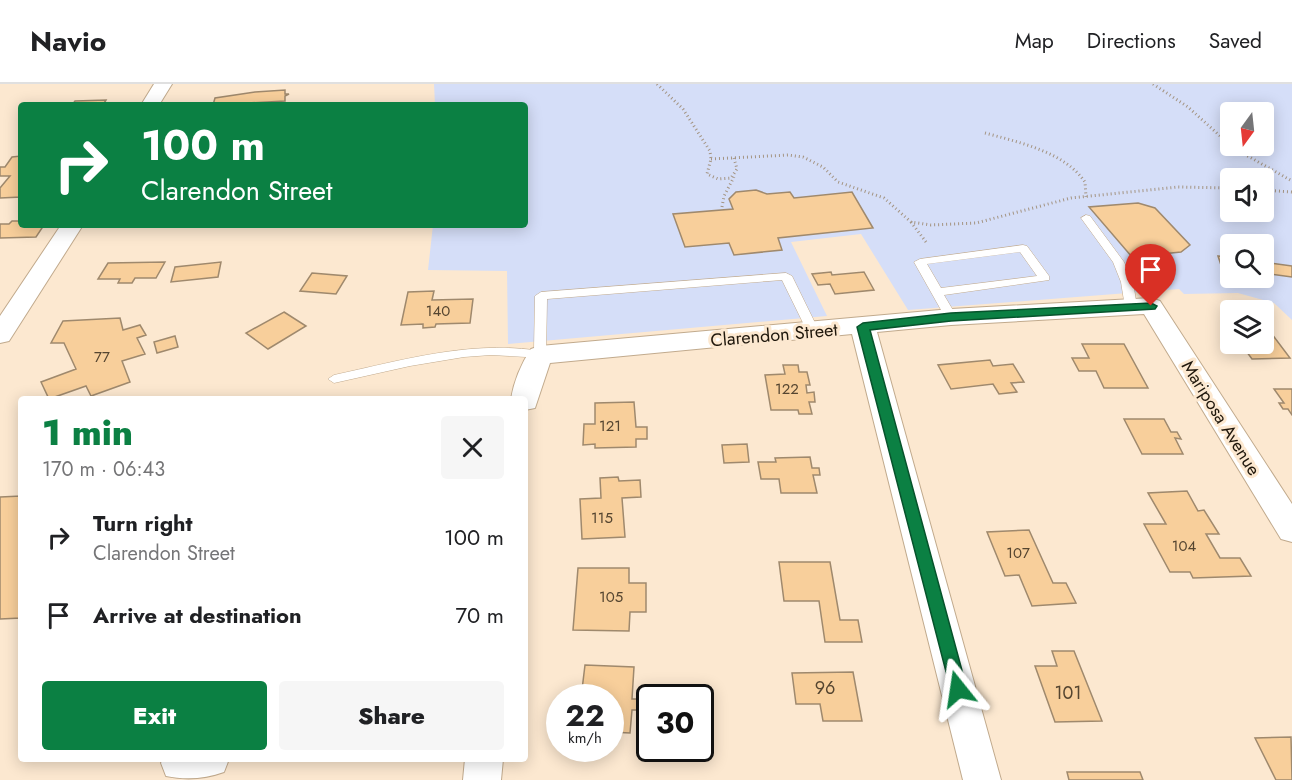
<!DOCTYPE html>
<html lang="en">
<head>
<meta charset="utf-8">
<style>
  :root { --surface:#fff; --page:#f6f6f6; --text:#202124; --muted:#757577; --line:#e0e0e0; --accent:#0b8043 }
  body { margin:0; font-family:Jost,sans-serif; background:var(--page); color:var(--text); height:100vh; display:flex; flex-direction:column; font-size:22px; white-space:nowrap }
  * { box-sizing:border-box; margin:0 }
  p { font-size:20px; color:var(--muted) }
  .icon { flex:none; width:33px; height:33px; fill:none; stroke:currentColor; stroke-width:2; stroke-linecap:round; stroke-linejoin:round }
  .map { position:relative; flex:1; overflow:hidden }
  .panel { position:absolute; left:18px; top:312px; width:510px; height:366px; display:flex; flex-direction:column; background:var(--surface); border-radius:6px; box-shadow:0 3px 15px #0003 }
  .panel>* { flex:none }
  .banner { position:absolute; left:18px; top:18px; width:510px; height:126px; border-radius:6px; box-shadow:0 3px 15px #0003; background:#0b8043; color:#fff; overflow:hidden }
  .needle { width:39px; rotate:195deg }
  .fabs { position:absolute; left:1220px; top:18px; display:grid; gap:12px }
  .fabs a { display:grid; place-items:center; width:54px; height:54px; border-radius:6px; background:var(--surface); box-shadow:0 3px 15px #0003; font-size:30px }
  .speed { position:absolute; left:546px; top:600px; display:flex; gap:12px; font-size:30px; font-weight:700; text-align:center }
  .speed>* { display:grid; place-content:center; width:78px; height:78px; border-radius:50%; background:var(--surface); box-shadow:0 3px 15px #0003; line-height:1 }
  .speed small { font-size:15px; font-weight:400 }
  .speed .limit { border:3px solid #111; border-radius:9px; background:#fff; color:#111 }
  .pin { position:absolute; display:grid; place-items:center; width:51px; height:51px; color:#fff; margin:-62px -26px; border-radius:50% 50% 50% 0; rotate:-45deg; box-shadow:0 0 6px #0007 }
  .pin .icon { rotate:45deg }
  .me { position:absolute; width:66px; margin:-33px; rotate:345deg; stroke-linejoin:round; filter:drop-shadow(0 0 4px #0008) }
  .turn { display:flex; align-items:center; gap:21px; height:126px; padding:0 24px; font-size:27px }
  .turn .icon { width:78px; height:78px; stroke-width:2.5 }
  .turn b { display:block; font-size:42px; line-height:51px }
  .round { display:grid; place-items:center; flex:none; width:63px; height:63px; border-radius:6px; background:var(--page) }
  .head { display:flex; align-items:center; justify-content:space-between; height:102px; padding:0 24px }
  h1 { font-size:36px; font-weight:800; line-height:45px; color:var(--accent) }
  .primary-button { display:flex; gap:12px; margin-top:auto; padding:12px 24px }
  .primary-button a { flex:1; height:69px; border-radius:6px; background:var(--accent); color:#fff; font-size:24px; font-weight:800; line-height:69px; text-align:center }
  .primary-button a+a { background:var(--page); color:var(--text) }
  ul { padding:0; list-style:none }
  li { display:flex; align-items:center; gap:18px; height:78px; padding:0 24px }
  li div { flex:1 }
  li b { display:block; font-size:22px }
  li em { font-style:normal }
  header { display:flex; align-items:center; gap:36px; box-sizing:border-box; height:84px; padding:0 30px; background:var(--surface); border-bottom:2px solid var(--line) }
  header strong { font-size:28px }
  nav { display:flex; gap:33px; margin-inline-start:auto; font-size:21px }
  .map>svg:first-child { display:block }
</style>
</head>
<body>
<header>
<strong>Navio</strong>
<nav><a>Map</a><a>Directions</a><a>Saved</a></nav>
</header>
<div class="map">
<svg width="1292" height="696" viewBox="0 0 1292 696">
  <rect width="100%" height="100%" fill="#fce8d0"/>
  <path fill="#d5def8" fill-rule="evenodd" d="M434,0H1292V236L1274,219L1238,209L1184,210L1179,205L908,226L861,150L791,158L827,232L508,260L507,187L428,186L433,141H525V21H435ZM1230,28H1263V62H1230ZM1230,94H1263V128H1230ZM1230,160H1263V194H1230Z"/>
  <path fill="#f8cf9b" stroke="#9f896d" stroke-width="1.5" d="M285,6V10H289L285,12V17L213,21L215,14L255,8Z
    M106,16L103,21H72L75,17Z
    M21,72V113L0,114V104L10,92H0V83H5L12,73Z
    M756,106L767,110L790,108L794,114L852,108L873,144L778,154L782,166L734,171L729,159L685,163L673,130L733,125L729,115L736,108Z
    M1138,119L1155,124L1190,161L1181,168L1132,173L1089,123Z
    M12,137H21V141H44L36,153L0,154V140H9Z
    M1218,172L1230,173V185L1222,184Z
    M165,178L156,194H135L132,199H118L120,195H98L108,179Z
    M221,178L218,193L171,198L175,183Z
    M1263,178L1292,182V193L1263,189Z
    M831,188L832,191L864,188L874,206L835,210L830,200L818,201L812,190Z
    M312,189L347,192L336,210L300,207Z
    M434,207L432,216L473,215L470,239L436,240L435,243L423,244V240L401,241L408,208Z
    M284,228L306,242L268,265L246,249Z
    M120,234L123,246L140,241L146,251L137,254L145,270L122,277L130,298L91,312L86,302L49,315L41,298L76,285L64,259H51L63,237Z
    M1263,241H1265L1290,274L1252,275L1241,260H1263Z
    M175,252L178,263L157,269L154,258Z
    M1082,260H1124L1148,304H1104L1096,287H1079L1072,274H1089Z
    M990,276L993,282L1013,280L1024,298L1011,299L1017,308L999,310L993,300L951,305L938,281Z
    M783,281H798L799,288H807L810,301H806L807,309L814,308L815,318H809L812,330H799L798,326H771L765,291L785,290Z
    M1274,305H1292V331L1288,325H1283L1279,319H1284Z
    M634,318L636,343H647V355H636V363L595,364V360L583,361L584,340H595V319Z
    M1124,335H1164L1171,348H1177L1181,355L1175,354L1183,370H1142Z
    M747,360L749,378L724,379L722,361Z
    M810,373L812,384H819L820,391H813L817,409H781L779,395H761L758,378H776L775,374Z
    M618,393L619,397L640,396L641,413L622,414L625,453L582,455L580,415L601,414L600,394Z
    M1187,407L1198,427L1204,426L1219,450H1206L1220,474H1240L1251,492L1193,494L1190,488H1170L1144,440H1166L1148,409Z
    M21,412V534L0,535V413Z
    M1029,446L1053,499H1066L1076,519L1032,522L1019,491L1005,492L987,448Z
    M779,478H830L840,536H858L862,558H825L819,517H784Z
    M578,484H629V499H646V528H630L629,547L573,546Z
    M1052,567H1074L1102,637L1055,638L1035,582H1057Z
    M585,581L634,583L632,615H639V626H632L630,649L610,648V614H581Z
    M853,588L862,637H823L820,620H796L792,589Z
    M1291,653L1292,696H1276L1255,654Z
    M1067,688H1140L1143,696H1069Z"/>
  <g fill="none" stroke-linecap="round" stroke-linejoin="round">
    <defs>
      <path id="lane" d="M1086,131L1090,132L1124,178L1133,198L1137,223L1135,226L1131,227L1125,223L1121,198L1113,178L1081,134Z
        M1023,161L1027,162L1049,192V196L944,211L957,233L951,237L945,233L914,178L920,175ZM1020,168L1037,192L941,204L927,180Z
        M786,189L792,192L819,247L817,250L813,251L807,247L782,196L547,215L546,271L544,274L491,271L464,273L410,282L334,299L328,295L334,291C399,277 467,257 534,266L535,212L541,208Z"/>
      <path id="street" d="M154,0H172L159,21H141Z
        M61,141H83L9,257L0,259V232Z
        M1151,214L1160,217L1292,420V458L1281,455L1144,230L951,241L877,248L1001,696H963L852,250L550,279L535,324L525,326V315H511C514,297 521,280 531,265L540,262L951,225Z
        M163,675H229L224,688C205,695 185,696 166,692L161,679Z
        M465,675H503L501,696H463Z"/>
    </defs>
    <use href="#lane" stroke="#c1aa8d" stroke-width="1"/>
    <use href="#street" stroke="#c1aa8d" stroke-width="2"/>
    <path stroke="#a49482" stroke-width="3" stroke-dasharray="1 3" stroke-linecap="butt" d="M657,0L683,25L710,67L711,75L707,90L718,95L731,94L737,85L734,74
      M1153,0L1188,23L1230,61
      M985,49C1018,58 1065,68 1085,98L1086,113
      M1230,62L1292,97
      M711,75L788,71L803,73L823,83L838,98L884,114L911,138L931,141L976,139L1071,114L1178,103L1230,104
      M1263,106L1292,108
      M722,123L724,112L734,93
      M911,138L926,158"/>
    <use href="#lane" fill="#fff" fill-rule="evenodd"/>
    <use href="#street" fill="#fff" fill-rule="evenodd"/>
  </g>
  <path fill="#0b8043" stroke="#07532c" stroke-width="1.5" d="M1151,219L1157,222L1155,225L951,237L870,246L967,605L964,611L958,613L952,611L857,243L863,239L951,229Z"/>
  <g text-anchor="middle" dominant-baseline="central" stroke-width="6" stroke-linejoin="round" paint-order="stroke">
    <g font-size="15" fill="#554530">
      <text x="438" y="227">140</text>
      <text x="102" y="273">77</text>
      <text x="787" y="305">122</text>
      <text x="610" y="342">121</text>
      <text x="602" y="434">115</text>
      <text x="1184" y="462">104</text>
      <text x="1018" y="469">107</text>
      <text x="611" y="513">105</text>
    </g>
    <g font-size="18" fill="#1f170c" stroke="#fce8d0">
      <text transform="translate(774 251) rotate(-5)">Clarendon Street</text>
      <text transform="translate(1221 334) rotate(58)">Mariposa Avenue</text>
    </g>
    <g font-size="18" fill="#554530">
      <text x="825" y="604">96</text>
      <text x="1068" y="609">101</text>
    </g>
  </g>
</svg>
<div class="fabs">
<a><svg class="needle" viewBox="-14 -14 28 28"><path d="M0-13l5 13h-10z" fill="#e53935"/><path d="M0 13l5-13h-10z" fill="#757577"/></svg></a>
<a><svg class="icon" aria-label="sound" viewBox="0 0 24 24"><path d="M4 9h4l5-4v14l-5-4H4zM17 9q2 3 0 6"/></svg></a>
<a><svg class="icon" aria-label="search" viewBox="0 0 24 24"><circle cx="10" cy="10" r="6"/><path d="M15 15l6 6"/></svg></a>
<a><svg class="icon" aria-label="layers" viewBox="0 0 24 24"><path d="M12 4l9 5-9 5-9-5zM3 14l9 5 9-5"/></svg></a>
</div>
<div class="speed"><div>22<small>km/h</small></div><div class="limit">30</div></div>
<div class="pin" style="left:1151px;top:222px;background:#d93025"><svg class="icon" aria-label="arrive" viewBox="0 0 24 24"><path d="M6 21V4h12l-3 4 3 4H6"/></svg></div>
<svg class="me" style="left:958px;top:605px" viewBox="-20 -20 40 40"><path d="M0-17L14 15 0 8-14 15z" fill="#0b8043" stroke="#fff" stroke-width="4"/></svg>
<div class="banner">
<div class="turn"><svg class="icon" aria-label="right" viewBox="0 0 24 24"><path d="M7 20v-9h11M14 6l5 5-5 5"/></svg><div><b>100 m</b>Clarendon Street</div></div>
</div>
<section class="panel">
<div class="head"><div><h1>1 min</h1><p>170 m · 06:43</p></div><a class="round"><svg class="icon" aria-label="close" viewBox="0 0 24 24"><path d="M6 6l12 12M18 6L6 18"/></svg></a></div>
<ul>
<li><svg class="icon" aria-label="right" viewBox="0 0 24 24"><path d="M7 20v-9h11M14 6l5 5-5 5"/></svg><div><b>Turn right</b><p>Clarendon Street</p></div><em>100 m</em></li>
<li><svg class="icon" aria-label="arrive" viewBox="0 0 24 24"><path d="M6 21V4h12l-3 4 3 4H6"/></svg><div><b>Arrive at destination</b></div><em>70 m</em></li>
</ul>
<div class="primary-button"><a>Exit</a><a>Share</a></div>
</section>
</div>
</body>
</html>
